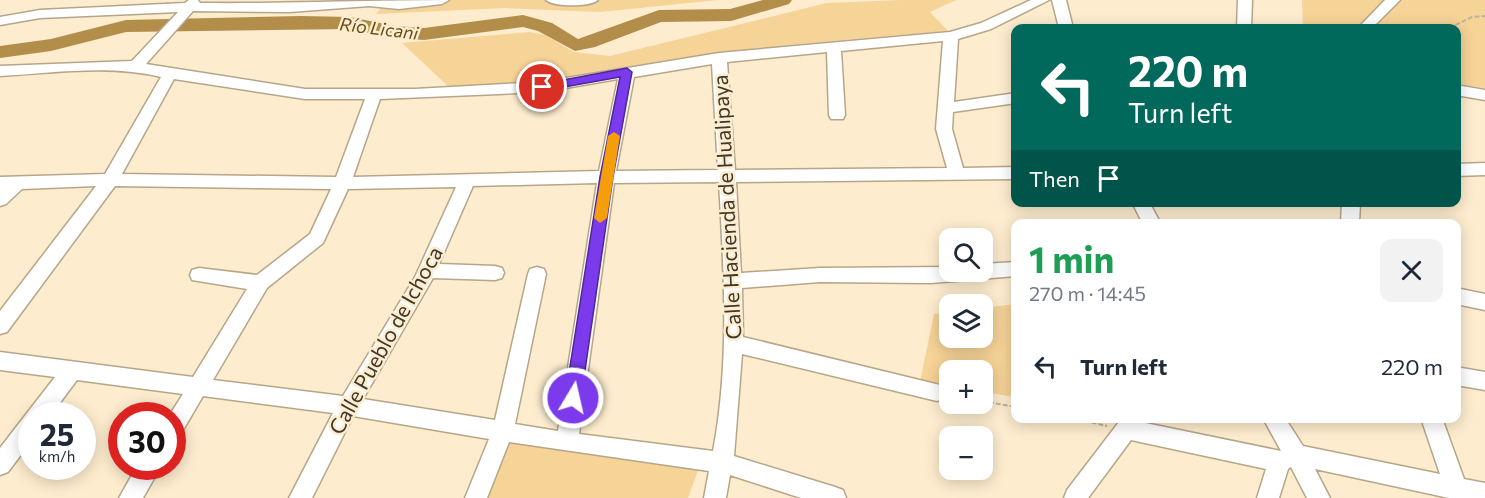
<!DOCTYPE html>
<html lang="en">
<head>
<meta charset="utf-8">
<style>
  :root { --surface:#fff; --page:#f2f2f3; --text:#1f2937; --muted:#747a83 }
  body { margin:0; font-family:Commissioner,sans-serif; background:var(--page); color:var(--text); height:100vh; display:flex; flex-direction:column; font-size:22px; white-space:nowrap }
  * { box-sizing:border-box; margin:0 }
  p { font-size:20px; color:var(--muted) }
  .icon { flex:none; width:33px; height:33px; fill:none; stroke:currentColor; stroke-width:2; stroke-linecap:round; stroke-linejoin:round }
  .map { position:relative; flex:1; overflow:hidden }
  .side { position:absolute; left:1011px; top:219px; width:450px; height:204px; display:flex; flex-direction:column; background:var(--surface); border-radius:12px; box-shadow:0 3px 15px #0003 }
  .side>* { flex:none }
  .hud { position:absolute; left:1011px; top:24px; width:450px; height:183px; border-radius:12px; box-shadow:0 3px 15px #0003; background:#00695c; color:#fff; overflow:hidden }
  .tools { position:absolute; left:939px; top:228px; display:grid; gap:12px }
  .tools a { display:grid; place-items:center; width:54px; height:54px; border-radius:12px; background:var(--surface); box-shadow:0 3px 15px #0003; font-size:30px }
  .speed { position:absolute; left:18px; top:402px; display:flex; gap:12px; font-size:30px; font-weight:700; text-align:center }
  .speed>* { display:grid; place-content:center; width:78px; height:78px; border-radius:50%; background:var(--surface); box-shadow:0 3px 15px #0003; line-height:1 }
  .speed small { font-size:15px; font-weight:400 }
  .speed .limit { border:9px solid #d22; background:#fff; color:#111 }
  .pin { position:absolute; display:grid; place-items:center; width:51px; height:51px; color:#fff; margin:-26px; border:3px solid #fff; border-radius:50%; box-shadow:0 2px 6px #0007 }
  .me { position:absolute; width:66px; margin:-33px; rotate:9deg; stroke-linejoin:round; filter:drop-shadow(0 0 4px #0008) }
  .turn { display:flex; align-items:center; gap:21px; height:126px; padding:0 18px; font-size:27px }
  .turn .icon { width:78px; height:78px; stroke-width:2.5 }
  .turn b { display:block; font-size:42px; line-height:51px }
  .then { display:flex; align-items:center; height:57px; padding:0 18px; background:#0003; gap:12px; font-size:22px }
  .round { display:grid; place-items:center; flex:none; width:63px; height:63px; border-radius:12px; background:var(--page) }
  .overview { display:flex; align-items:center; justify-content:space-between; height:102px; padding:0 18px }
  h1 { font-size:36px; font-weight:700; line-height:45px; color:#1e9e55 }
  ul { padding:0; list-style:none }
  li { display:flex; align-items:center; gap:18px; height:90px; padding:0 18px }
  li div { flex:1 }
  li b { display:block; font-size:22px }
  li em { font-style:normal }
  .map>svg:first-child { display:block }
</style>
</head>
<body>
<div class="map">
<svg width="1485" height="498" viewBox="0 0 1485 498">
  <rect width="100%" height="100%" fill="#fdecce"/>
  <path fill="#f6d397" d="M388,0H718L600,12L505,8L376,14Z
    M900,0H956L930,12L948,31C869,38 790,44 711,54C623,65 538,87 449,87L402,43L529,32L545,35L574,52L610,56L827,3Z
    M1302,0H1485V88L1457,84L1456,28H1303Z
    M1015,304V397L983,392L982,370H950L949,386L920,382L934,314L949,312L950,338H982L983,308Z
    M509,442L698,470L688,498H487Z"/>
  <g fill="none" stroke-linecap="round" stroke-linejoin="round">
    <path fill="#b28e4a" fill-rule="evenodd" d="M763,0H792L789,4L731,21L661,22L595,47L575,51L538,31L523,27L424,40L395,38L350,29L126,32L51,51L0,58V46L51,39L126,20L301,16L350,17L395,26L424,28L523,15L552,23L578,39L659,10L730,9Z"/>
    <defs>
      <path id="minor" d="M189,0H198L200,3C283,4 366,0 449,0L442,4L399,9L369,6L290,12L193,11L146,64L305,89H415L542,82L719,53L950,32L981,23L1031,0H1049L991,29L958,39L954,102L1016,93V103L953,112L952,129L963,168L1016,167V179L736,182L741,273L820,268L950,267V272H982V264L1016,262V276L931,283L820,282L742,288L743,337L944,386L947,392L944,398L937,401L742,354L734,456L835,487L843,490L846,498H801L730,475L726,498H704L709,471L509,442L487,498H465L489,439L353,416L312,498H289L333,413L203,396L179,437L172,440V416H169L183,394L77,380L50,416H32V440L8,472L0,475V448L55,377L0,370V352L193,377L247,289L192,280L190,275L192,270L199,268L257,275L310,234L331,189L115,186L7,332L0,334V311L96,186L22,189L6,204L0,206V177L105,174L161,77C109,64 53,73 0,76V66L132,61L178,12L40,18L0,25V17L40,10L185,3ZM943,41L936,129L947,168L735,170L727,62L827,52L829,115L831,119H843L845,115L841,51ZM712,64L718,170L616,171L634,77ZM174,79L305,99H365L336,177L122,174ZM618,79L599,171L353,177L380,99L542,92ZM719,182C724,271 730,363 713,451L579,434L614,183ZM597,183L558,431L515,424L546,274L544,269L537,267L530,269L528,274L495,420L363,399L433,278L495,280L502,278L504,273L502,268L495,266L439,264L473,186ZM456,187L415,277L343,396L213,380L267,288L323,243L348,189Z
        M546,0H598C590,7 554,7 546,0Z
        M1052,0H1066L1073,28H1059Z
        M1238,0H1252L1251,28H1237Z
        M1385,0H1400L1372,28H1358Z
        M1456,85L1485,90V100L1456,95Z
        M1485,163V175L1456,176V164Z
        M1132,202H1149L1161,224H1143Z
        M1342,202H1360L1359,224H1341Z
        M1456,288L1485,294V310L1456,304Z
        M1456,367L1485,372V390L1456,385Z
        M1263,418H1285L1303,446L1440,474L1421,418H1442L1464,479L1485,483V498H1449L1315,469L1330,498H1307L1291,467L1288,469L1279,498H1257L1266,469L1131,440L1088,498H1064L1067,490L1119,422L1126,419L1281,451Z
        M137,466H161L143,498H119Z"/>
    </defs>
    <use href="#minor" stroke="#b6a689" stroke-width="3"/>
    <path stroke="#c1b49b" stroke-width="2" stroke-dasharray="5 2" stroke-linecap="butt" d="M1449,28L1472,17L1485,16
      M982,401L1016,407
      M1071,418L1107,426"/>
    <use href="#minor" fill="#fff" fill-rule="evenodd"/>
  </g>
  <path fill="#7c3aed" stroke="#51269a" stroke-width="1.5" d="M627,68L632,72L613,177L581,398L579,403L573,405L568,403L565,398L600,177L620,77L542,91L536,87L542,84Z"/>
  <path fill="#f59e0b" d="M614,132L620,136L607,218L600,223L594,218L608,136Z"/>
  <g text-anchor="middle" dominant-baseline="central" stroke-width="5" stroke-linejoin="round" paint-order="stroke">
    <g font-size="18" font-style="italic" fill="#654c18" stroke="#fdecce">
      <text transform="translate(379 28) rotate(7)">Río Licani</text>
    </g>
    <g font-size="21" fill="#3e372b" stroke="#fdecce">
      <text transform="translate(726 207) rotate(-93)">Calle Hacienda de Hualipaya</text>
      <text transform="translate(385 340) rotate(-61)">Calle Pueblo de Ichoca</text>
    </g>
  </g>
</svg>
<div class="tools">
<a><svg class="icon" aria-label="search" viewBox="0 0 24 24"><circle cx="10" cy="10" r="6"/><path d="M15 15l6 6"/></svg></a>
<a><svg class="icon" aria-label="layers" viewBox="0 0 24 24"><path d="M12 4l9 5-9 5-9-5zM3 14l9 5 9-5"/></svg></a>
<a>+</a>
<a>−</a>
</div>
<div class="speed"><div>25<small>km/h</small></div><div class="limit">30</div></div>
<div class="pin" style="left:542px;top:87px;background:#d93025"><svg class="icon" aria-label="arrive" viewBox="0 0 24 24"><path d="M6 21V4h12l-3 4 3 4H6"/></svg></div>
<svg class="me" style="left:573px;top:398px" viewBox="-20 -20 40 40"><circle r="17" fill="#7c3aed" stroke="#fff" stroke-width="3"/><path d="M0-11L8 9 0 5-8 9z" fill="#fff"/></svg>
<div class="hud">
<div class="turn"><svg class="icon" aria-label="left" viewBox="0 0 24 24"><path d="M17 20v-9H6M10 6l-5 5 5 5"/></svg><div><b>220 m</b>Turn left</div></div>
<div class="then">Then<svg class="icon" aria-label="arrive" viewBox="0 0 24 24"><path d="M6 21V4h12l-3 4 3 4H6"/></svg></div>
</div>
<section class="side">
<div class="overview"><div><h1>1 min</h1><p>270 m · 14:45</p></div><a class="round"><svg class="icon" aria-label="close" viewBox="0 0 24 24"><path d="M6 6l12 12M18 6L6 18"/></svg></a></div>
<ul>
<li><svg class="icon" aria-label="left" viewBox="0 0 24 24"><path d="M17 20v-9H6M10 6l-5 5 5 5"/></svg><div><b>Turn left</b></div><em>220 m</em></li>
</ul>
</section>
</div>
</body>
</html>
